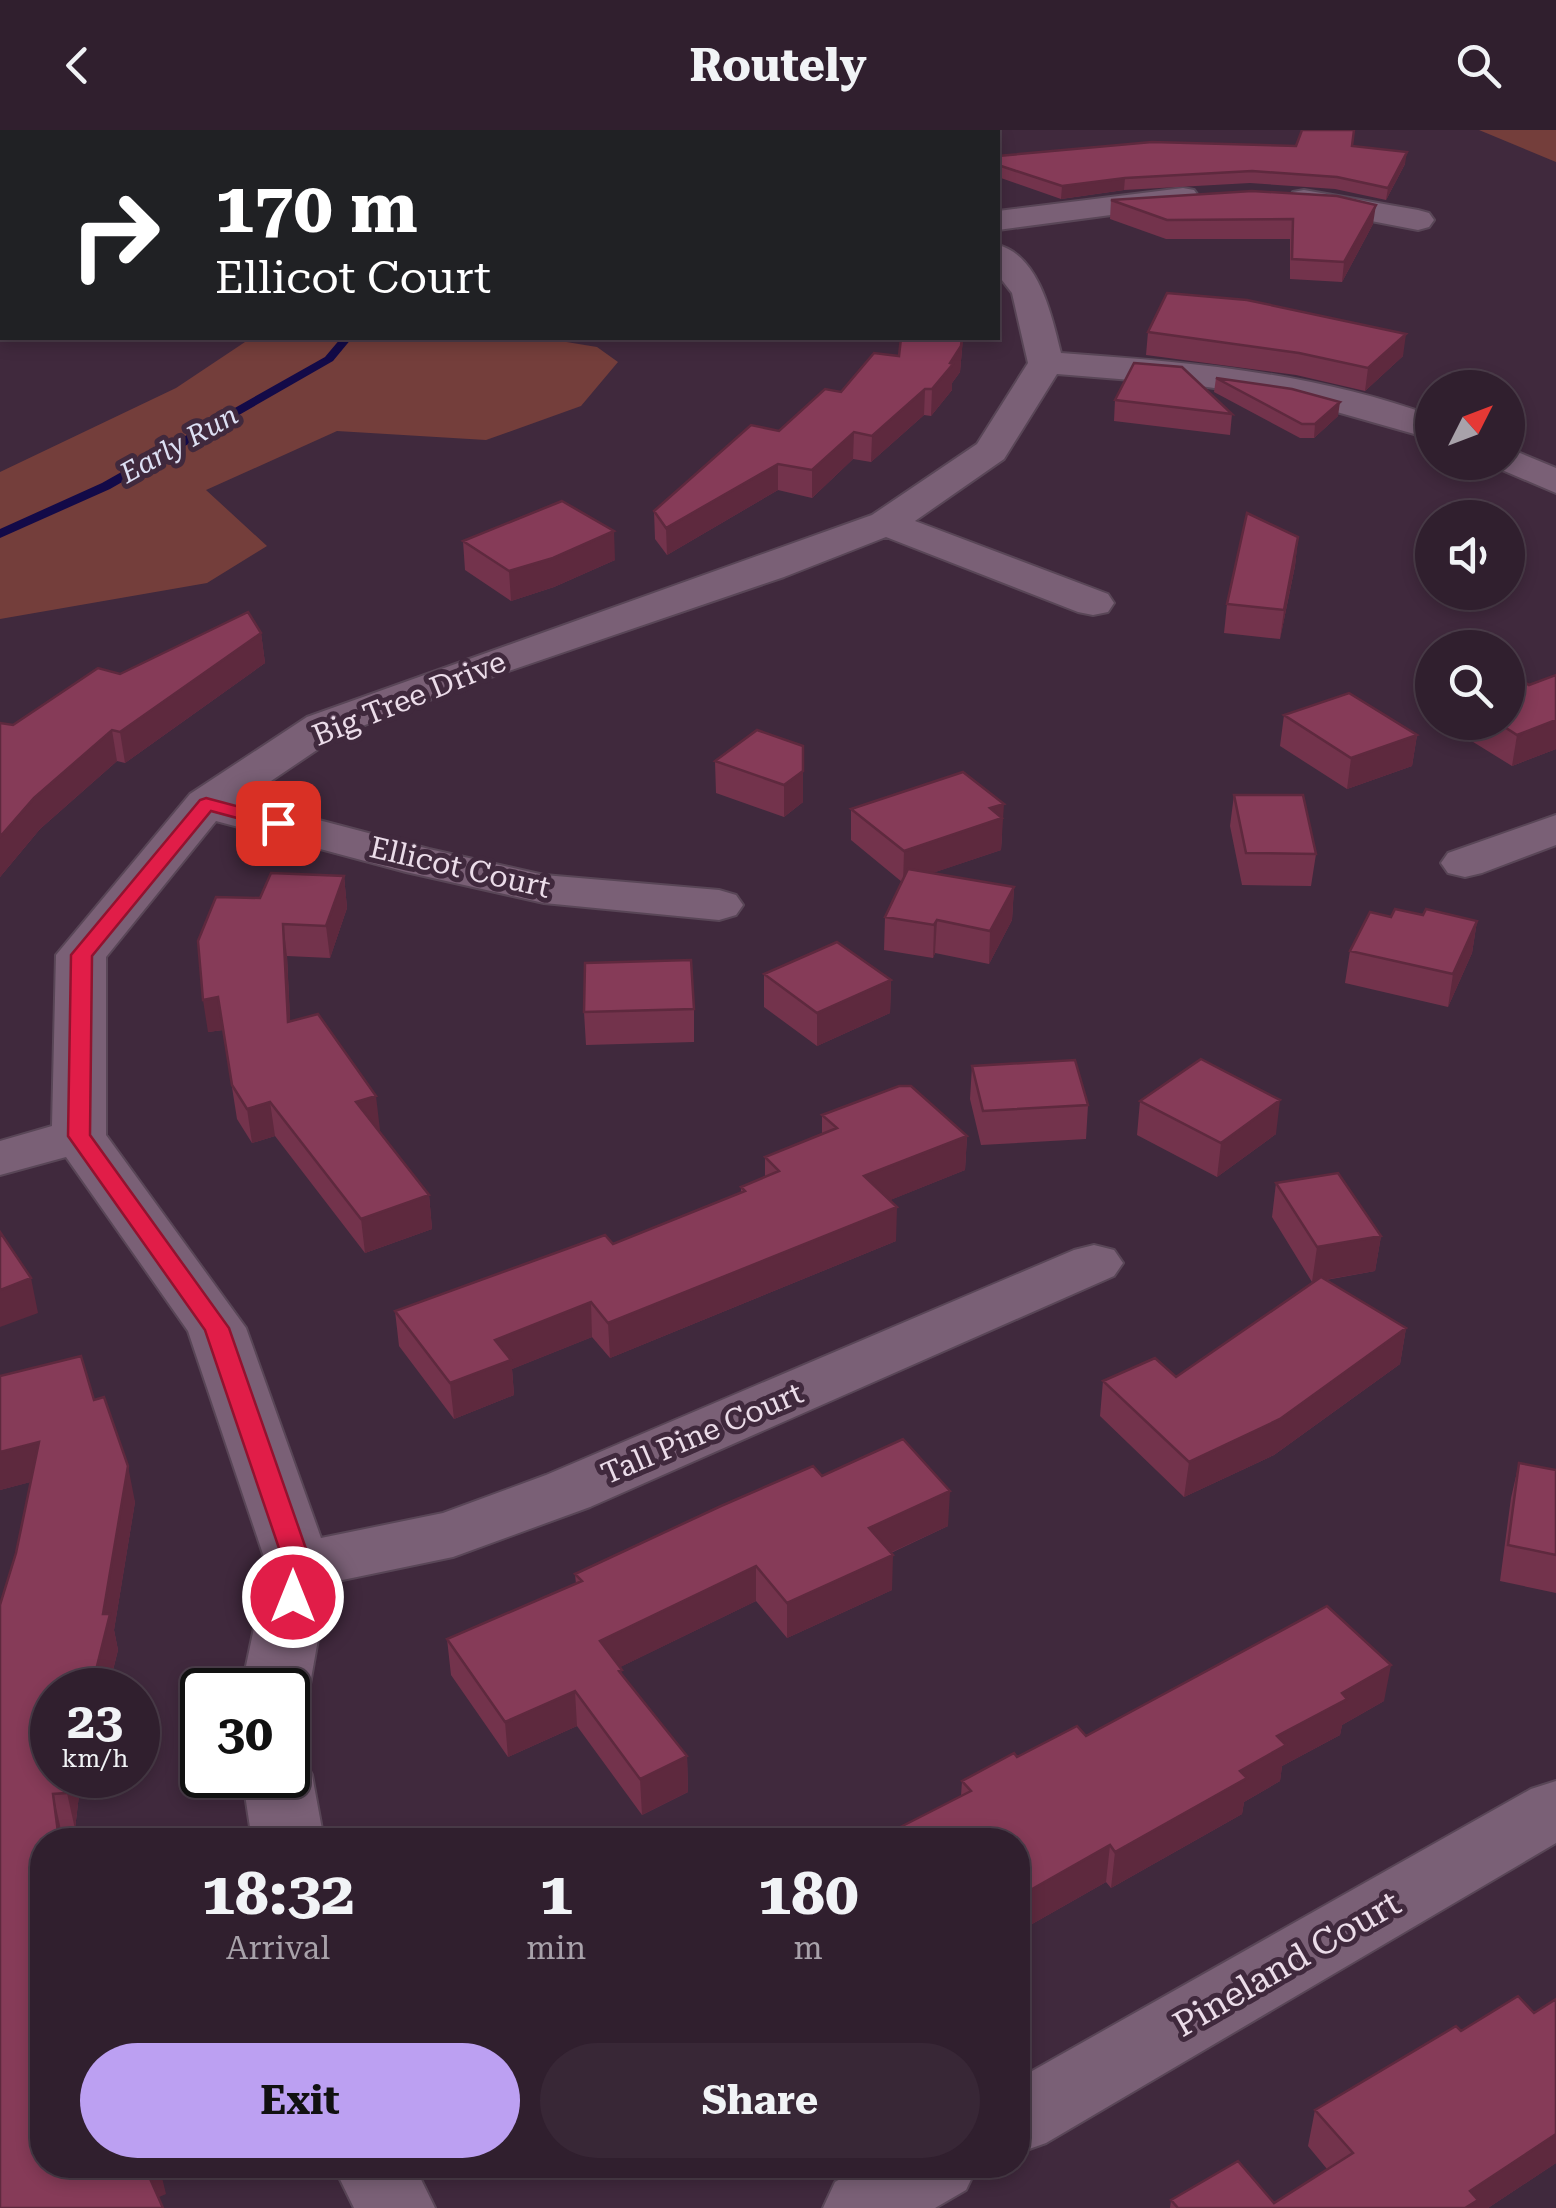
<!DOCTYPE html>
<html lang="en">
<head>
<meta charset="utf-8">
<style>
  :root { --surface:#301f2e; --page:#382736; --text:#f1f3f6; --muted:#a8a2aa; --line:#4b3d4a; --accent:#bca0f2 }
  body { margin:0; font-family:"Roboto Serif",serif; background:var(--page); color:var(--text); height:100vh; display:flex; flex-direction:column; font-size:38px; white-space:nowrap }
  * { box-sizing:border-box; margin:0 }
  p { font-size:32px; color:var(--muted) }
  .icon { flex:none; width:55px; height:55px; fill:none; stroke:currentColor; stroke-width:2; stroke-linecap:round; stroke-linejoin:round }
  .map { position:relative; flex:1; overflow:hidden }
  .panel { position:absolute; left:30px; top:1698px; width:1000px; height:350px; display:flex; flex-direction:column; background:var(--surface); border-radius:40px; box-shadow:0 5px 15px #0003,0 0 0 2px var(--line) }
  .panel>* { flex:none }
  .top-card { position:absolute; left:0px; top:0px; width:1000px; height:210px; box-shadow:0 5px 15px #0003,0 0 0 2px var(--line); background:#202124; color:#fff; overflow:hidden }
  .needle { width:65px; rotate:48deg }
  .tools { position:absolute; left:1415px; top:240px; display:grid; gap:20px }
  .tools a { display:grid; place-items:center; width:110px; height:110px; border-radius:50%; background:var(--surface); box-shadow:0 5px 15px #0003,0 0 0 2px var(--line); font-size:50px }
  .speed { position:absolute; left:30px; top:1538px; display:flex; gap:20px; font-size:50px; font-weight:700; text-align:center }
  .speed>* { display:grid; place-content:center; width:130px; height:130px; border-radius:50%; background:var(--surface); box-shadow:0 5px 15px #0003,0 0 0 2px var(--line); line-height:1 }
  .speed small { font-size:25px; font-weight:400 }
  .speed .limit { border:5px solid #111; border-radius:15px; background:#fff; color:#111 }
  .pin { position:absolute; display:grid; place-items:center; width:85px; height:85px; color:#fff; margin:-42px; border-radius:20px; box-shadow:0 5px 15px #0006 }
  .me { position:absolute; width:110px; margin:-55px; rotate:0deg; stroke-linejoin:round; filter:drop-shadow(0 0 8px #0008) }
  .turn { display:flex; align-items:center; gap:35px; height:210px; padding:0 50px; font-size:45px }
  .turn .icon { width:130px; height:130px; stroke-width:2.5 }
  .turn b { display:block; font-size:70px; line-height:85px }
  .eta { display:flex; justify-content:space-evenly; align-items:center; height:170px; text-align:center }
  .eta b { font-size:60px; font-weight:700; line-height:70px }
  .action { display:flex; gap:20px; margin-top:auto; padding:20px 50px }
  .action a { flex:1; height:115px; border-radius:60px; background:var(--accent); color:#111; font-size:40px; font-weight:700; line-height:115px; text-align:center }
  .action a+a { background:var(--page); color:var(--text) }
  header { display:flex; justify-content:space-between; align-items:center; height:130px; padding:0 50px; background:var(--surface); font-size:45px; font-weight:700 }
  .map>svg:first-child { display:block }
</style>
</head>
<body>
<header><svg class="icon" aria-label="back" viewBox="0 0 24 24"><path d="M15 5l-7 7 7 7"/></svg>Routely<svg class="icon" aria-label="search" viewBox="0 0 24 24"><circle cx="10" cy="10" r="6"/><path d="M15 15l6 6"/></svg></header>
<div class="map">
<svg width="1556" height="2078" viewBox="0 0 1556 2078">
  <rect width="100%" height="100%" fill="#40293d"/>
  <path fill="#743e3b" d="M240,0H672L680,2H240Z
    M1479,0H1556V32Z
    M251,208H542L597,217L618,232L581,276L486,310L337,301L206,360L267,416L207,453L0,489V342L176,258Z"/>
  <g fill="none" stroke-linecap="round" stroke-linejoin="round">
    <path fill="#130a48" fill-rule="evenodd" d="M341,208H352L333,231L110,359L0,408V399L102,353L325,227Z"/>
    <defs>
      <path id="minor" d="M720,0H756L758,2H722Z
        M1183,58L1194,60L1199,67L1194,74L998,100V81Z
        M1304,60L1418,80L1429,83L1434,90L1429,97L1418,100L1293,76L1288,69L1293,62Z
        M998,115C1040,126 1052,188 1061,223C1187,232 1313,242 1432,286V309L1291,269L1193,255L1057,244L1004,329L915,391L1108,464L1114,473L1108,482L1093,485L1078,482L886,407L784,447L482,550L339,605L243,670L429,719L544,745L719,760L736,765L743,775L736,785L719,790L544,773L406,742L216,691L106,827V1005L246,1198L321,1408L443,1383L546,1345L1074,1120L1094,1115L1114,1120L1123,1133L1114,1146L590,1377L453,1427L328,1453L309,1560L299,1578L288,1582V1560H241L267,1436L188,1201L66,1027L0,1045V1011L52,996L56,825L190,664L307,587L872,385L977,314L1028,233L1012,163L998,145Z
        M2,123V143L0,144V124Z
        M1508,318L1556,338V363L1495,337L1492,332H1508Z
        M1556,685V715L1482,743L1465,747L1448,743L1441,733L1448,723Z
        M288,1621L302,1626L312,1645L324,1710H252L242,1645H288Z
        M1556,1651V1713L1046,2013L1018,2023V1949L1531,1659Z
        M333,2035H414L435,2078H354Z
        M865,2035H978L966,2060L935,2078H823L835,2052Z"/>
    </defs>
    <use href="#minor" stroke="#594657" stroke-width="4"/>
    <use href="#minor" fill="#7a6076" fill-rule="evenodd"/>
  </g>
  <path fill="#73334c" d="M0,10H2V87H0Z
    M1352,16L1405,34L1386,70L1335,59L1250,53L1124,60L1061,69L998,47V26Z
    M1111,70L1373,94L1342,152L1290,149V109H1166L1110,89Z
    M1148,202L1403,226L1365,261L1296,245L1146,225Z
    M901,208H963L960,242L952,253V260L931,286L924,285L871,332L853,329L812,368L778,360L667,425L655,409L654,381L899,226Z
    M1216,248L1338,286L1314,308H1300L1214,262Z
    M1115,270L1232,284L1230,305L1114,291Z
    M1298,407L1295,436L1280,509L1224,503L1227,474Z
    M463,411L615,430L554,457L511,471L465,440Z
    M261,503L265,533L125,633L117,631L40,699L0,747V593L13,595L120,544Z
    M1556,545V619L1512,636L1457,602L1459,592H1508L1529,555Z
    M1284,585L1417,605L1412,636L1347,659L1280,616Z
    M757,600L803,672L784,687L716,663L715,631Z
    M1234,665L1316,724L1311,756L1242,755L1230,696Z
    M851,679L1002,705L1001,720L932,743L1014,757L1012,790L989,834L935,823L933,828L884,820L885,787L902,752L851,710Z
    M344,746L347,778L330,828L287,826L290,891L380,1000H378L429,1065L432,1099L365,1123L275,1006L252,1013L237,989L223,900L208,902L260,768Z
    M1423,785L1477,791L1472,823L1448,877L1345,853L1350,821L1391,787Z
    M764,844L891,850L890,883L817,916L764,877Z
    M694,879V912L586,915L584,882Z
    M972,936L1088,975L1086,1009L981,1015L970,969Z
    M1140,971L1276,1004L1217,1047L1137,1005Z
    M822,985L967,1006L965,1040L890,1070L896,1111L610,1228L592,1207L512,1239L514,1265L454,1289L399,1216L395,1181L613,1114L741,1063V1057L765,1046V1027L822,1004Z
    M1276,1053L1381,1106L1375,1141L1326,1150L1406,1198L1400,1234L1274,1325L1184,1367L1100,1286L1103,1251L1176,1247L1314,1152H1312L1272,1087Z
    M0,1246L94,1270L135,1372L114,1500L118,1520L108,1560H52V1645H90L89,1647L81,1648L75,1699L61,1700L63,1710H42V2035L166,2064L0,2078L30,1352L0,1360Z
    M1519,1333L1556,1340V1463L1500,1451L1511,1368Z
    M822,1346L948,1396L891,1423L892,1460L787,1508L756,1471L620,1537L622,1545L687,1626L688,1662L642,1685L577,1596L508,1627L451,1545L447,1509L576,1454L575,1444Z
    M1384,1571L1342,1595L1340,1605L1282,1636L1280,1651L1244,1672L1242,1684L1111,1758L1106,1752L1018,1802V1710L961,1666L962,1651L1017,1627L1086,1606Z
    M1315,1980L1556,2033L1488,2078H1170L1171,2070L1274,2073L1327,2039L1308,2016Z"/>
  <path fill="#5e293e" d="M1407,22L1405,34L1386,70L1388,58Z
    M1125,48L1124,60L1061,69L1062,56Z
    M1376,75L1373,94L1342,152L1344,132Z
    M0,174L2,185V195H0Z
    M1406,204L1403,226L1365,261L1368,238Z
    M962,208H963L960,242L952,253V260L931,286L932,259L950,233Z
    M925,259L924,285L871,332L872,306Z
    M1340,272L1338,286L1314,308L1315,294Z
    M854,302L853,329L812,368V340Z
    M778,334V360L667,425L666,398Z
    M614,401L615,430L554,457L511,471L509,441Z
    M1298,407L1295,436L1280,509L1284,480Z
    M261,503L265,533L125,633L120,602Z
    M1556,590V619L1512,636L1517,605Z
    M112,600L117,631L40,699L0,747V707L34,668Z
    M1417,605L1412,636L1347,659L1351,628Z
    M803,641V672L784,687V655Z
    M1004,674L1001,720L903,753L904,721L990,678Z
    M344,746L347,778L330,828L326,796Z
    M1014,757L1012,790L989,834L990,801Z
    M937,790L935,823L933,828L934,795Z
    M1477,791L1472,823L1448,877L1453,844Z
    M283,794L287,826L292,925L288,892Z
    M891,850L890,883L817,916V883Z
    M218,867L223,900L208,902L203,870Z
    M376,966L380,1000L360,1006L356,972Z
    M1280,970L1276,1004L1217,1047L1221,1013Z
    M270,972L275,1006L252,1013L247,979Z
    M967,1006L965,1040L863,1081L864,1046Z
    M429,1065L432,1099L365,1123L361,1089Z
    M897,1077L896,1111L610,1228L608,1193Z
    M1381,1106L1375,1141L1312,1152L1317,1117Z
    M31,1148L38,1183L0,1197V1160Z
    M591,1172L592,1207L512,1239L514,1265L454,1289L450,1253L495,1210Z
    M1406,1198L1400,1234L1274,1325L1184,1367L1189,1332Z
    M39,1312L46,1348L0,1360V1322Z
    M128,1336L135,1372L114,1500L118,1520L108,1560H100L96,1540L103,1484Z
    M950,1361L948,1396L868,1433L869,1398Z
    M893,1425L892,1460L787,1508V1473Z
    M756,1436V1471L602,1546L600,1511Z
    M1391,1535L1384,1571L1342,1595L1340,1605L1282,1636L1280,1651L1244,1672L1242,1684L1111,1758L1115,1722L1240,1641L1277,1606L1342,1563Z
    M89,1540L94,1560H87Z
    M575,1561L577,1596L508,1627L505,1592Z
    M687,1626L688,1662L642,1685L640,1649Z
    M69,1645H80L81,1648L75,1699L67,1663Z
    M53,1664L61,1700L63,1710H59Z
    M1110,1715L1106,1752L1018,1802V1767Z
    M1556,2004V2033L1488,2078H1465L1470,2061Z
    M144,2035H159L166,2064L152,2070Z"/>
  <path fill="#863b58" stroke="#5e293e" stroke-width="2.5" d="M1302,0H1354L1352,16L1407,22L1388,58L1337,47L1252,41L1125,48L1062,56L998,35V26L1152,12L1296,16Z
    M0,10H2V68H0Z
    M1252,61L1337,66L1376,75L1344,132L1292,129L1293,89L1167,90L1111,70Z
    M1167,163L1247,170L1406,204L1368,238L1299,223L1148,202Z
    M901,208H962L961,216L950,233L953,234L932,259H925L872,306L854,302L812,340L778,334L666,398L654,381L751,295L779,301L825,259L841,262L874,223L899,226Z
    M1134,233L1182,237L1232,284L1115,270Z
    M1216,248L1292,259L1340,272L1315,294H1302Z
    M562,371L614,401L553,428L509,441L463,411Z
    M1247,383L1298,407L1284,480L1227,474Z
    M248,482L261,503L120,602L112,600L34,668L0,707V593L13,595L98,538L120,544Z
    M1556,545V590L1517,605L1497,592H1508V556L1523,551L1529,555Z
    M1349,563L1417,605L1351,628L1284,585Z
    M757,600L803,616V641L784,655L715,631Z
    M963,642L1004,674L990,678L1002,688L904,721L851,679Z
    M1234,665H1303L1316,724L1246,723Z
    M908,739L1014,757L990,801L937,790L934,795L885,787Z
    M271,743L344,746L326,796L283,794L288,892L318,884L376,966L356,972L429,1065L361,1089L270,972L247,979L232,955L218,867L203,870L198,811L216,767L260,768Z
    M1395,779L1423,785L1426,779L1477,791L1453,844L1350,821L1370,782L1391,787Z
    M837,812L891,850L817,883L764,844Z
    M691,830L694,879L584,882L585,833Z
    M1201,929L1280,970L1221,1013L1140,971Z
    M1075,930L1088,975L983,981L972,936Z
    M899,956H911L967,1006L864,1046L897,1077L608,1193L591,1172L495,1210L511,1230L450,1253L395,1181L605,1105L613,1114L745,1061L741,1057L779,1041L765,1027L837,998L822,985Z
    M1338,1043L1381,1106L1317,1117L1276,1053Z
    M0,1102L31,1148L0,1160Z
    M1321,1147L1406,1198L1280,1289L1189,1332L1103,1251L1155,1228L1176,1247Z
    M81,1226L94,1270L104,1267L128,1336L103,1484H110L96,1540H89L87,1560H52V1645H69L67,1663L53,1664L59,1710H42V2035H144L163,2078H0V1475L16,1423L39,1312L0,1322V1246Z
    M903,1309L950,1361L869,1398L893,1425L787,1473L756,1436L600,1511L622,1540L619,1541L687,1626L640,1649L575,1561L505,1592L447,1509L582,1451L575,1444L721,1376L813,1336L822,1346Z
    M1519,1333L1556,1340V1425L1508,1415Z
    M1327,1476L1391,1535L1342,1563L1347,1569L1277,1606L1286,1615L1240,1641L1247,1648L1115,1722L1110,1715L1018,1767V1710H875L971,1661L962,1651L1014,1623L1017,1627L1077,1596L1086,1606Z
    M1518,1866L1534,1883L1556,1869V2004L1470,2061L1478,2070L1465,2078H1178L1171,2070L1238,2031L1274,2073L1353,2023L1315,1980L1456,1896L1461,1901Z"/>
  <path fill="#e11d48" stroke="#92132f" stroke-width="2.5" d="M206,668L285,689L288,693L278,699L211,681L92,826L90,1005L229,1198L312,1436L302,1474H283L279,1467L285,1436L205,1200L68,1006L71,825L200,670Z"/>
  <g text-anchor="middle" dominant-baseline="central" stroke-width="10" stroke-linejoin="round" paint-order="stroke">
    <g font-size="28" font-style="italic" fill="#dcdff3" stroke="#40293d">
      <text transform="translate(179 314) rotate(-29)">Early Run</text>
    </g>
    <g font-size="30" fill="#ebdce9" stroke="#40293d">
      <text transform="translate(409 568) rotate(-22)">Big Tree Drive</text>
      <text transform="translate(460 737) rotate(13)">Ellicot Court</text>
      <text transform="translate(702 1303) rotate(-23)">Tall Pine Court</text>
    </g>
    <g font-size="35" fill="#ebdce9" stroke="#40293d">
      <text transform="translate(1287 1834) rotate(-30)">Pineland Court</text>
    </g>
  </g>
</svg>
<div class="tools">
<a><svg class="needle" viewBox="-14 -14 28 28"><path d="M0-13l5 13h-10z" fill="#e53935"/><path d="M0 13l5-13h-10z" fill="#a8a2aa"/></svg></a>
<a><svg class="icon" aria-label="sound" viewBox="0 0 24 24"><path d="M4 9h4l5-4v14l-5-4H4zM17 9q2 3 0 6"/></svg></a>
<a><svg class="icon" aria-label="search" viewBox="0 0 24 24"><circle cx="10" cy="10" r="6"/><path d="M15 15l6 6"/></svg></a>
</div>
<div class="speed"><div>23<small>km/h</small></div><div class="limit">30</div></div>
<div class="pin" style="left:278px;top:693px;background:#d93025"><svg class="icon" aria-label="arrive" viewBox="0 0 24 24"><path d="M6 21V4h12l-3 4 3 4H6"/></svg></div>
<svg class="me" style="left:293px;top:1467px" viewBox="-20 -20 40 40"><circle r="17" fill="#e11d48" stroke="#fff" stroke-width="3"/><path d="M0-11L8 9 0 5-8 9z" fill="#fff"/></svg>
<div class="top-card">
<div class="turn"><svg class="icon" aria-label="right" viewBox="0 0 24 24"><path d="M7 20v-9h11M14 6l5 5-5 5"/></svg><div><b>170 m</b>Ellicot Court</div></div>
</div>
<section class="panel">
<div class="eta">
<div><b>18:32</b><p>Arrival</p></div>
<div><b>1</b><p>min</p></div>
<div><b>180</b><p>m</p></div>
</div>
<div class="action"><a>Exit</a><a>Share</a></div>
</section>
</div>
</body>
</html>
